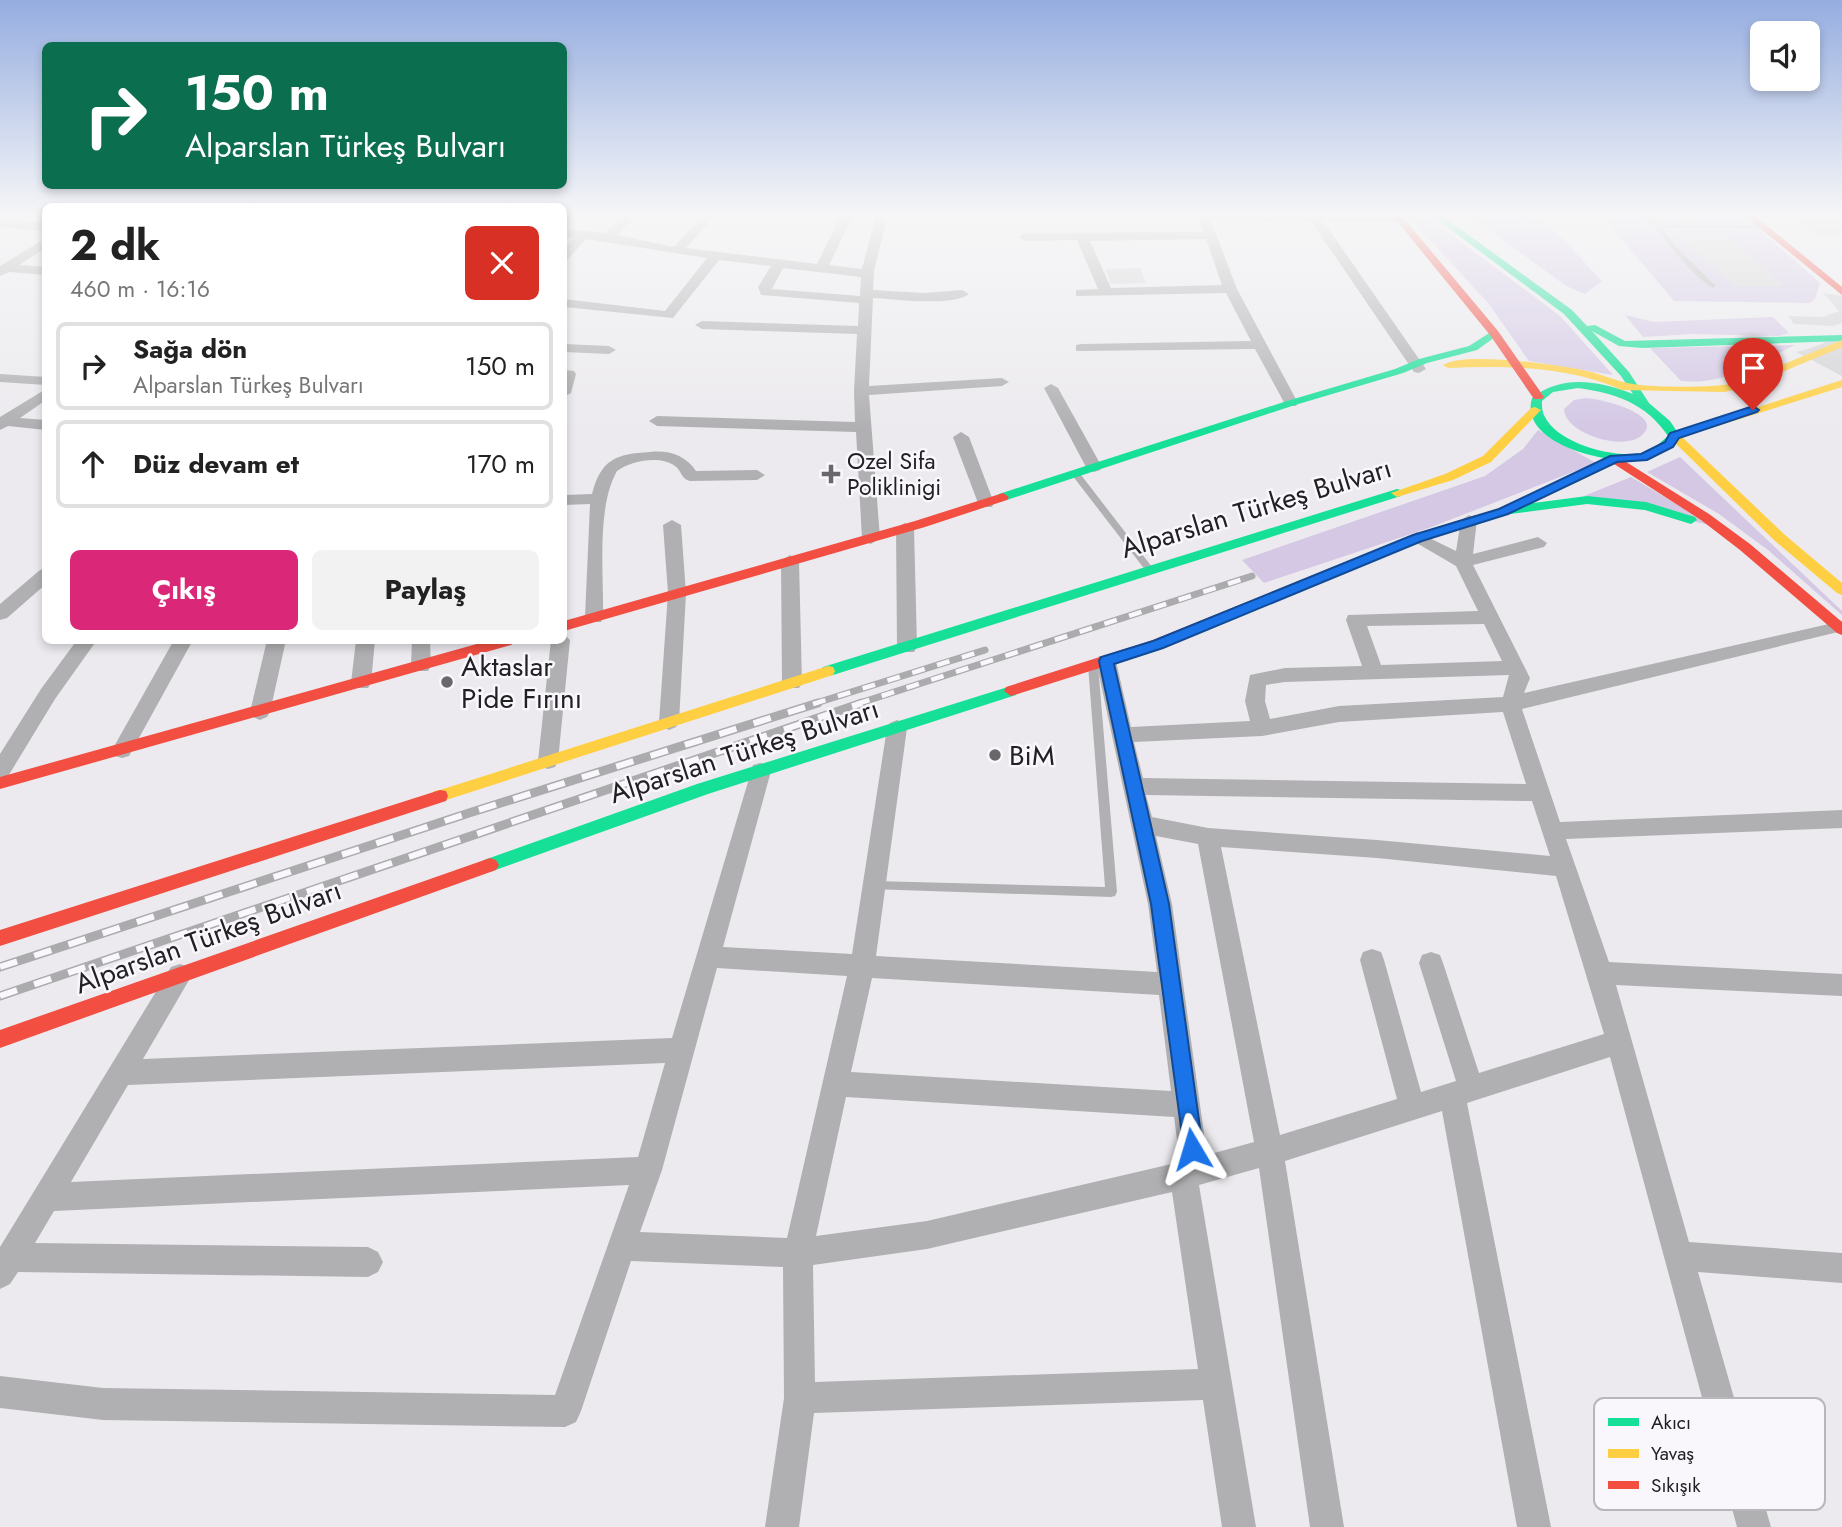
<!DOCTYPE html>
<html lang="tr">
<head>
<meta charset="utf-8">
<style>
  :root { --surface:#fff; --page:#f2f2f2; --text:#222; --muted:#767676; --line:#e0e0e0; --accent:#db2777 }
  body { margin:0; font-family:Jost,sans-serif; background:var(--page); color:var(--text); height:100vh; display:flex; flex-direction:column; font-size:26px; white-space:nowrap }
  * { box-sizing:border-box; margin:0 }
  p { font-size:23px; color:var(--muted) }
  .icon { flex:none; width:38px; height:38px; fill:none; stroke:currentColor; stroke-width:2; stroke-linecap:round; stroke-linejoin:round }
  .map { position:relative; flex:1; overflow:hidden }
  .side { position:absolute; left:42px; top:203px; width:525px; height:441px; display:flex; flex-direction:column; background:var(--surface); border-radius:10px; box-shadow:0 4px 10px #0003 }
  .side>* { flex:none }
  .guide { position:absolute; left:42px; top:42px; width:525px; height:147px; border-radius:10px; box-shadow:0 4px 10px #0003; background:#0b6e4f; color:#fff; overflow:hidden }
  .buttons { position:absolute; left:1750px; top:21px; display:grid; gap:14px }
  .buttons a { display:grid; place-items:center; width:70px; height:70px; border-radius:10px; background:var(--surface); box-shadow:0 4px 10px #0003; font-size:35px }
  .pin { position:absolute; display:grid; place-items:center; width:60px; height:60px; color:#fff; margin:-72px -30px; border-radius:50% 50% 50% 0; rotate:-45deg; box-shadow:0 0 7px #0007 }
  .pin .icon { rotate:45deg }
  .me { position:absolute; width:77px; margin:-38px; rotate:353deg; stroke-linejoin:round; filter:drop-shadow(0 0 5px #0008) }
  .turn { display:flex; align-items:center; gap:24px; height:147px; padding:0 28px; font-size:32px }
  .turn .icon { width:91px; height:91px; stroke-width:2.5 }
  .turn b { display:block; font-size:49px; line-height:60px }
  .round { display:grid; place-items:center; flex:none; width:74px; height:74px; border-radius:10px; background:var(--page) }
  .summary { display:flex; align-items:center; justify-content:space-between; height:119px; padding:0 28px }
  h1 { font-size:42px; font-weight:700; line-height:52px }
  .button { display:flex; gap:14px; margin-top:auto; padding:14px 28px }
  .button a { flex:1; height:80px; border-radius:10px; background:var(--accent); color:#fff; font-size:28px; font-weight:700; line-height:80px; text-align:center }
  .button a+a { background:var(--page); color:var(--text) }
  ul { padding:0; list-style:none }
  li { display:flex; align-items:center; gap:21px; height:88px; margin:0 14px 10px; padding:0 14px; border:4px solid var(--line); border-radius:10px }
  li div { flex:1 }
  li b { display:block; font-size:26px }
  li em { font-style:normal }
  .map>svg:first-child { display:block }
</style>
</head>
<body>
<div class="map">
<svg width="1842" height="1527" viewBox="0 0 1842 1527">
  <rect width="100%" height="100%" fill="#eceaee"/>
  <path fill="#d4c8e5" d="M1407,215H1425L1560,316L1613,375L1529,361L1489,304Z
    M1469,215H1536L1555,231L1602,281L1585,294L1566,286Z
    M1601,215H1743L1820,283L1815,299L1810,303L1674,301Z
    M1625,315L1654,322L1773,317L1789,333L1779,336L1691,334L1643,337Z
    M1795,345C1757,364 1724,385 1681,381L1650,348Z
    M1586,398C1597,398 1668,414 1641,436C1623,451 1565,434 1564,409L1574,400Z
    M1538,430L1596,463L1429,528L1264,583L1242,560L1485,476L1523,449Z
    M1680,457L1842,611V615L1768,550L1719,514L1647,472Z
    M1631,477L1714,526L1584,496Z"/>
  <path fill="#d4d3d5" d="M1674,215H1694L1703,223L1683,224Z
    M1798,220H1839L1842,223V235H1815Z
    M1681,237H1729L1784,286H1733Z
    M1140,268L1146,283L1111,284L1106,269Z
    M1823,293L1842,296V323L1833,326L1794,324L1788,316L1823,317L1839,311Z
    M1842,336V376L1796,352L1808,349Z"/>
  <g fill="none" stroke-linecap="round" stroke-linejoin="round">
    <path fill="#b0b0b2" fill-rule="evenodd" d="M1644,215H1651L1661,224L1762,225L1765,227L1762,229L1663,228L1675,246L1715,285V287L1713,288C1685,271 1667,238 1644,215Z
      M1072,471H1078L1152,567V571H1146L1072,475Z
      M1093,662L1098,665L1117,892L1115,896L1111,897L870,889L868,886L870,883L874,881L1105,887L1088,665Z"/>
    <path fill="#b0b0b2" fill-rule="evenodd" d="M624,215H637L617,235L674,247L703,215H716L686,248L817,264L841,215H853L829,265L862,269L876,215H888L874,270L873,290L924,293L962,290L969,294C952,307 895,299 873,298L869,386L1002,378L1009,382L1002,386L869,395L880,538L871,544L865,542L862,538L856,432L657,426L649,421L657,416L855,422L854,391L857,334L702,329L695,325L702,321L858,326L859,303L761,295L758,287L771,266L719,260L673,318L564,307V299L665,311L707,258L586,239L568,259L564,260V249L574,238L564,237V229L605,233ZM783,268L861,277L860,296L772,289Z
      M1197,215H1403L1405,218L1399,222L1323,221L1426,369L1419,373L1414,372L1311,221H1211L1237,289L1298,403L1296,406H1286L1255,349L1076,351V345L1081,344L1251,341L1226,293L1076,296V290L1098,289L1077,240L1025,241L1019,237L1025,233L1203,232ZM1206,239L1222,285L1111,288L1090,241Z
      M0,219L46,223V231L0,227Z
      M46,238V248L19,265L46,267V275L9,272L0,276V266Z
      M564,344L609,346L616,350L609,354L564,352Z
      M564,370L574,371L576,374L571,393L564,397Z
      M0,374L46,377V385L0,382Z
      M1051,384L1058,388L1102,467L1100,470L1094,472L1086,467L1044,388Z
      M46,389V400L20,418L46,420V430L8,426L0,430V417Z
      M961,432L969,437L994,503L992,507H980L978,503L953,437Z
      M650,452C669,450 685,455 696,471L757,470L765,475L757,480L690,481C681,479 682,471 675,466C660,455 631,461 617,471C596,508 604,574 603,617L601,622H587L585,617L590,504L564,505V495L592,494C601,459 616,454 650,452Z
      M1469,515L1477,520L1473,554L1538,537L1547,543L1544,547L1473,565L1530,678L1524,693L1842,621V631L1838,632L1522,709L1560,822L1842,810V828L1566,839L1609,962L1842,974V996L1616,985L1689,1242L1842,1253V1283L1698,1272L1771,1527H1737L1610,1057L1467,1103L1551,1527H1517L1442,1111L1285,1161L1344,1527H1310L1259,1168L1199,1185L1256,1527H1222L1203,1400L814,1413L799,1527H765L784,1398L783,1267L631,1261L581,1411L576,1422L565,1427L103,1420L0,1408V1376L103,1388L555,1395L629,1185L54,1211L35,1243L368,1247L378,1252L383,1262L378,1272L368,1277L18,1272L10,1284L0,1289V1247L171,967L180,964L189,967L192,975L143,1059L672,1038L753,765L760,763L767,765L771,771L723,947L852,954L887,728L890,723L897,720L904,723L907,728L876,956L1157,972L1148,904L1096,661L1099,656H1113L1116,661L1131,727L1250,721L1245,701L1250,675L1285,668L1362,666L1346,620L1348,615L1478,611L1456,566L1408,538L1417,532L1456,551L1461,520ZM1484,624L1502,661L1381,665L1367,626ZM1509,675L1503,697L1339,706L1270,719L1265,701L1266,685L1285,682ZM1503,712L1526,784L1143,778L1134,742L1262,736L1339,722ZM1146,795L1532,801L1550,856L1377,840L1208,828L1152,817ZM1156,836L1198,844L1254,1142L1207,1155L1172,904ZM1221,847L1377,858L1556,876L1604,1034L1479,1073L1443,963L1440,955L1431,952L1422,955L1419,963L1456,1081L1421,1092L1384,960L1381,952L1372,949L1363,952L1360,960L1397,1099L1280,1135ZM717,968L847,976L787,1238L640,1232L662,1170ZM872,978L1159,995L1171,1091L851,1072ZM665,1063L638,1157L71,1182L128,1085ZM846,1097L1174,1117L1180,1162L927,1221L816,1236ZM1172,1192L1198,1369L815,1382L813,1265L927,1249Z
      M672,520L681,525L686,593L679,722L676,727L669,730L662,727L659,722L668,593L663,525Z
      M905,523L914,528L917,647L914,652H900L897,647L896,528Z
      M790,555L799,561L802,683L799,688H785L782,683L781,561Z
      M46,568V584L7,618L0,620V604L40,570Z
      M564,634L570,640L558,761L555,767L548,769L541,767L538,761L551,640H564Z
      M77,640H97L55,699L7,778L0,780V754L41,689Z
      M174,640H193L129,756L122,758L115,756L112,750Z
      M267,640H286L270,712L267,717L260,720L253,717L250,712Z
      M356,640H375L371,683L368,688H354L351,683Z
      M412,640H430L431,666L428,671H414L411,666Z"/>
    <path fill="#16e098" fill-rule="evenodd" d="M1431,215H1441L1572,310L1587,326L1595,325L1625,341L1842,335V341L1642,348L1619,346L1592,331L1629,372L1649,403L1670,421L1680,436C1671,448 1659,456 1644,459C1612,466 1518,445 1532,398C1562,374 1600,381 1633,394L1621,376L1564,314ZM1578,388C1615,393 1646,403 1668,436C1661,442 1654,449 1645,452C1618,460 1558,444 1545,417C1542,412 1542,407 1542,401L1553,392Z
      M1494,330L1499,333L1498,335L1477,350L1427,363L1403,373L1295,405L1007,500H999L997,497L999,494L1287,401L1395,369L1419,359L1469,346Z
      M1397,489L1401,490V496L833,675L828,676L821,671L823,667Z
      M1587,496L1646,502L1695,517L1697,520L1691,524L1645,510L1587,504L1503,515L1497,511L1503,507Z
      M1011,686L1016,687L1018,691L1016,695L708,794L490,872L484,870L481,865L484,860L697,784Z"/>
    <path fill="#ffcf43" fill-rule="evenodd" d="M1842,340V347L1749,386L1725,392L1622,390C1570,367 1507,365 1448,368L1443,365C1463,351 1560,365 1587,371C1602,374 1618,382 1633,384C1659,388 1717,388 1741,382Z
      M1842,380V387L1682,437L1785,535L1842,583V595L1837,593L1775,541L1668,436Z
      M1535,407L1541,410L1539,412L1491,462L1453,480L1397,497L1391,493L1445,474L1483,456L1531,408Z
      M1615,455L1619,456V462L1522,508L1476,523L1470,519L1514,502Z
      M828,666L833,667L835,671L833,675L440,802L434,801L432,796L434,791L440,790Z"/>
    <path fill="#f24e42" fill-rule="evenodd" d="M1392,215H1401L1498,331L1544,397L1542,399H1534L1490,335Z
      M1744,215H1754L1842,287V295Z
      M1615,455L1709,514L1750,544L1842,622V635L1837,633L1740,550L1701,520L1611,462V456Z
      M1003,493L1009,497L1007,500L925,527L564,631V621L915,521Z
      M1476,515L1482,519L1480,522L1422,541L1163,648L1011,696L1004,691L1006,687L1153,640L1412,535Z
      M491,640H518L511,645L0,789V777Z
      M440,790L446,791L448,796L446,801L0,946V930Z
      M490,858L496,860L499,865L496,870L0,1048V1030Z"/>
    <defs>
      <path id="rail-far1" d="M813,704L985,650
        M857,704L1252,576"/>
      <path id="rail" d="M0,967L469,813L818,703
        M0,996L862,703"/>
    </defs>
    <use href="#rail-far1" stroke="#abaaad" stroke-width="7"/>
    <use href="#rail" stroke="#abaaad" stroke-width="9"/>
    <use href="#rail-far1" stroke="#f9f7fc" stroke-width="4.5" stroke-dasharray="13" stroke-linecap="butt"/>
    <use href="#rail" stroke="#f9f7fc" stroke-width="6" stroke-dasharray="18" stroke-linecap="butt"/>
  </g>
  <linearGradient id="sky" x2="0" y2="1"><stop stop-color="#95ade0"/><stop offset="0.5" stop-color="#f6f6f7"/><stop offset="1" stop-color="#f6f6f7" stop-opacity="0"/></linearGradient>
  <rect width="1842" height="429" fill="url(#sky)"/>
  <path fill="#1a73e8" stroke="#114b97" stroke-width="2" d="M1753,406L1759,410L1757,412L1679,438L1673,447L1647,460L1617,462L1508,514L1422,541L1163,648L1114,664L1169,904L1203,1149L1200,1157L1192,1160L1185,1157L1151,904L1099,661L1101,657L1153,641L1413,535L1499,509L1610,456L1641,454L1665,442L1670,433Z"/>
  <g fill="#686769" stroke="#f9f7fc" stroke-width="2.5">
    <path d="M827.5 463.5h7v7h7v7h-7v7h-7v-7h-7v-7h7z"/>
    <circle cx="447" cy="682" r="7"/>
    <circle cx="995" cy="755" r="7"/>
  </g>
  <g text-anchor="middle" dominant-baseline="central" stroke-width="5" stroke-linejoin="round" paint-order="stroke">
    <g font-size="23" fill="#212022" stroke="#f9f7fc" text-anchor="start">
      <text x="847" y="461">Ozel Sifa<tspan x="847" dy="26">Poliklinigi</tspan></text>
    </g>
    <g font-size="28" fill="#212022" stroke="#f9f7fc">
      <text transform="translate(1256 508) rotate(-17)">Alparslan Türkeş Bulvarı</text>
      <text transform="translate(744 751) rotate(-18)">Alparslan Türkeş Bulvarı</text>
      <text transform="translate(208 937) rotate(-20)">Alparslan Türkeş Bulvarı</text>
    </g>
    <g font-size="28" fill="#212022" stroke="#f9f7fc" text-anchor="start">
      <text x="461" y="666">Aktaslar<tspan x="461" dy="32">Pide Fırını</tspan></text>
      <text x="1009" y="755">BiM</text>
    </g>
  </g>
  <rect x="1594" y="1398" width="231" height="112" rx="10" fill="#f9f7fc" stroke="#b8b6bb" stroke-width="2"/>
  <rect x="1608" y="1418" width="31" height="8" fill="#16e098"/>
  <rect x="1608" y="1449" width="31" height="9" fill="#ffcf43"/>
  <rect x="1608" y="1481" width="31" height="8" fill="#f24e42"/>
  <g font-size="19" fill="#212022">
    <text x="1651" y="1429">Akıcı</text>
    <text x="1651" y="1460">Yavaş</text>
    <text x="1651" y="1492">Sıkışık</text>
  </g>
</svg>
<div class="buttons">
<a><svg class="icon" aria-label="sound" viewBox="0 0 24 24"><path d="M4 9h4l5-4v14l-5-4H4zM17 9q2 3 0 6"/></svg></a>
</div>
<div class="pin" style="left:1753px;top:410px;background:#d93025"><svg class="icon" aria-label="arrive" viewBox="0 0 24 24"><path d="M6 21V4h12l-3 4 3 4H6"/></svg></div>
<svg class="me" style="left:1192px;top:1149px" viewBox="-20 -20 40 40"><path d="M0-17L14 15 0 8-14 15z" fill="#1a73e8" stroke="#fff" stroke-width="4"/></svg>
<div class="guide">
<div class="turn"><svg class="icon" aria-label="right" viewBox="0 0 24 24"><path d="M7 20v-9h11M14 6l5 5-5 5"/></svg><div><b>150 m</b>Alparslan Türkeş Bulvarı</div></div>
</div>
<section class="side">
<div class="summary"><div><h1>2 dk</h1><p>460 m · 16:16</p></div><a class="round" style="background:#d93025;color:#fff"><svg class="icon" aria-label="close" viewBox="0 0 24 24"><path d="M6 6l12 12M18 6L6 18"/></svg></a></div>
<ul>
<li><svg class="icon" aria-label="right" viewBox="0 0 24 24"><path d="M7 20v-9h11M14 6l5 5-5 5"/></svg><div><b>Sağa dön</b><p>Alparslan Türkeş Bulvarı</p></div><em>150 m</em></li>
<li><svg class="icon" aria-label="ahead" viewBox="0 0 24 24"><path d="M12 20V5M6 11l6-6 6 6"/></svg><div><b>Düz devam et</b></div><em>170 m</em></li>
</ul>
<div class="button"><a>Çıkış</a><a>Paylaş</a></div>
</section>
</div>
</body>
</html>
